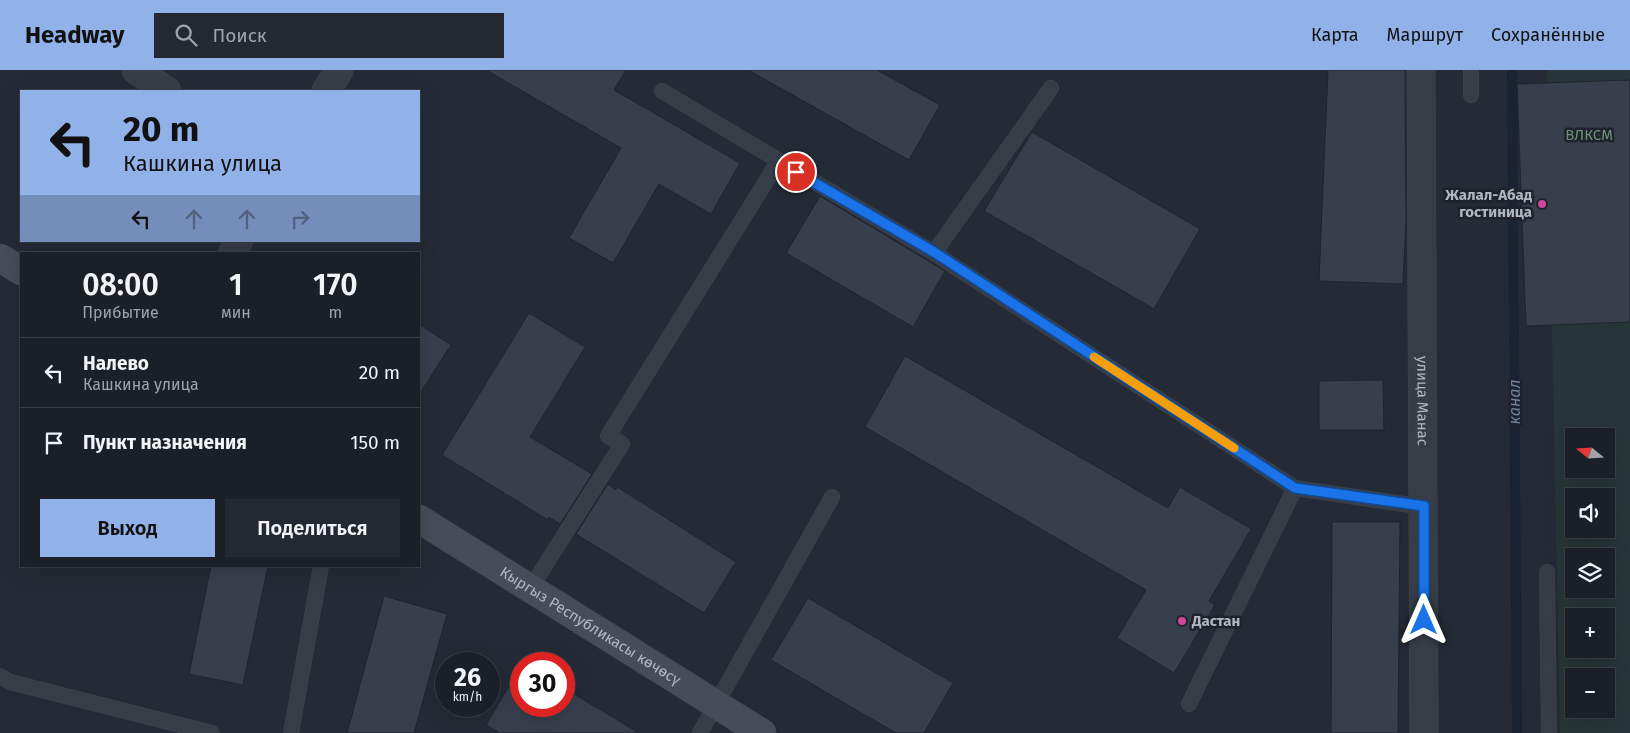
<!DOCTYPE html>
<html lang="ru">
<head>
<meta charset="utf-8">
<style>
  :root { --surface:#1b2028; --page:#242830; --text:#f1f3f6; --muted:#a0a3a8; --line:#393e45; --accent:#91b1e9 }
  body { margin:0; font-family:"Fira Sans",sans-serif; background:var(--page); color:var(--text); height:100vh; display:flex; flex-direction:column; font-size:19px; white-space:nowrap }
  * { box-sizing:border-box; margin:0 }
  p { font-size:16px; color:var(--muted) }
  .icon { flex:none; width:28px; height:28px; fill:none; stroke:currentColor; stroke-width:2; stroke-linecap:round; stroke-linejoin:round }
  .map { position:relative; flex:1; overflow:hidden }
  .side { position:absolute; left:20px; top:182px; width:400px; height:315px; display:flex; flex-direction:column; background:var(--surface); border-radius:0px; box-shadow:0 5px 20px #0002,0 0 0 1px var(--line) }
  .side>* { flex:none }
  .top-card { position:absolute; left:20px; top:20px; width:400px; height:152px; border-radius:0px; box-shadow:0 5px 20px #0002,0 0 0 1px var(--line); background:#91b1e9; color:#111; overflow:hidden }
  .needle { width:32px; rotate:288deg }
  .controls { position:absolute; left:1565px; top:358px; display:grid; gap:10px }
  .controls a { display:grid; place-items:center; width:50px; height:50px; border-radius:0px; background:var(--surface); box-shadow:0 5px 20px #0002,0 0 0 1px var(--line); font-size:25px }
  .speed { position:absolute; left:435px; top:582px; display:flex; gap:10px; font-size:25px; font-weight:700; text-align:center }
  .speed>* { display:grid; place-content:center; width:65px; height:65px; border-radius:50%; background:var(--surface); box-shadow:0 5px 20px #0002,0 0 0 1px var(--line); line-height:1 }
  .speed small { font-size:12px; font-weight:400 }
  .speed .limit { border:8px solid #d22; background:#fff; color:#111 }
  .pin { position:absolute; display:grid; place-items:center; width:42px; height:42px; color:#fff; margin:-21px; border:2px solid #fff; border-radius:50%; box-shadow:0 1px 5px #0007 }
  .me { position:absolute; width:55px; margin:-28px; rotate:0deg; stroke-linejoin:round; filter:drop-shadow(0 0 4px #0008) }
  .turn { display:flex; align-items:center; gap:18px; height:105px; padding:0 20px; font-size:22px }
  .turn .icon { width:65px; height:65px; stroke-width:2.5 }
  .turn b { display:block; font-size:35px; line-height:42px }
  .lanes { display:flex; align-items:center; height:48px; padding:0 20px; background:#0003; justify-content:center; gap:25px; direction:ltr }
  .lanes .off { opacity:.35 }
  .eta { display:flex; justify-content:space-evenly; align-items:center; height:85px; text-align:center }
  .eta b { font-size:30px; font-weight:600; line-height:35px }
  .cta { display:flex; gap:10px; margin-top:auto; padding:10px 20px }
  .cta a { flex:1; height:58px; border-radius:0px; background:var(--accent); color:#111; font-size:20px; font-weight:600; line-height:58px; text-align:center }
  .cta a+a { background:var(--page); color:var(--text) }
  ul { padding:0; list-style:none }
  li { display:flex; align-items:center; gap:15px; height:70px; padding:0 20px; border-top:1px solid var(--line) }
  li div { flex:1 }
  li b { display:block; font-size:19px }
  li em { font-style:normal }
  header { display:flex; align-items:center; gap:30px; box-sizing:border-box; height:70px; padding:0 25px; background:var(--accent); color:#111 }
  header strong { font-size:24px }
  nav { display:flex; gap:28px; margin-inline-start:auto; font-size:18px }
  .search { width:350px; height:45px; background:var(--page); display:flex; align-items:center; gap:12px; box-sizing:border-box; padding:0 18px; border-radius:0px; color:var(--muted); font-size:19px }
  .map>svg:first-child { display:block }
</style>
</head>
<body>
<header>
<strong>Headway</strong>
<div class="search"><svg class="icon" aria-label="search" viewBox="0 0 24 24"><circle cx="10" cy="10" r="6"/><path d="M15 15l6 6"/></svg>Поиск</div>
<nav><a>Карта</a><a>Маршрут</a><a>Сохранённые</a></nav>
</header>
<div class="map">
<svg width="1630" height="663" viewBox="0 0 1630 663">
  <rect width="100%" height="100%" fill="#242b36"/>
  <path fill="#263537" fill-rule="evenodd" d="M1547,0H1630V663H1560ZM1574,366H1606V399H1574ZM1574,426H1606V459H1574ZM1574,486H1606V519H1574ZM1574,546H1606V579H1574ZM1574,606H1606V639H1574Z"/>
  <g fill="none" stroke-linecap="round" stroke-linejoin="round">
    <path stroke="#192332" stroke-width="10" d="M1512,0L1517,663"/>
  </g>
  <path fill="#373f4d" stroke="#1f242e" d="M486,0H626L614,20L740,93L711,144L659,114L613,193L569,168L621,78Z
    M748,0H877L940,35L909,90Z
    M1328,0H1405L1406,150L1403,214L1319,211Z
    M1630,10V252L1526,256L1517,14Z
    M1032,62L1200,159L1154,239L984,141Z
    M820,126L945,201L913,257L786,183Z
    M529,243L585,277L530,367L592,404L560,454L549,447L548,450L442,385Z
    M419,254L451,275L419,325Z
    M905,286L1168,438L1180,417L1251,459L1209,531L1215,535L1174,603L1117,568L1146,520L865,357Z
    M1383,310L1384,360H1319V311Z
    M608,414L616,420L617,417L736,492L704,543L576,464Z
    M1332,452H1400L1398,663H1331Z
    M211,496H268L243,615L189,604Z
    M384,526L447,544L414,663H347Z
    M808,528L953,613L924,663H896L771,590Z
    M521,596V636H564V618L639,663H500L486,655Z"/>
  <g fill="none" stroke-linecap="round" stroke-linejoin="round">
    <defs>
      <path id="lane" d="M662,21L934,183L1295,418L1424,437
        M1471,25V0
        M934,183L1051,18
        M1547,502L1549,663
        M530,519L622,374L608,366L778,92
        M0,606L10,612L212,663
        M1189,634L1295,418
        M291,663L321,496
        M700,663L832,427"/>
      <g id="street">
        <path d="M136,0L167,21"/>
        <path id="s1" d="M1421,0L1424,663"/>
        <path d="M326,21L339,0"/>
        <path d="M232,184L239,171"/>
      </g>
      <g id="secondary">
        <path d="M0,188L21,201"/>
        <path id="s2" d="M419,449L762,663"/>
      </g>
    </defs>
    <use href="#lane" stroke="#404650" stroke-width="16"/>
    <use href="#street" stroke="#404650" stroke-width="29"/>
    <use href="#secondary" stroke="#404650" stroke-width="29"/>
    <use href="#lane" stroke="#373d47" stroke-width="15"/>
    <use href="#street" stroke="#373d47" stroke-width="28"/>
    <use href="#secondary" stroke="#464d59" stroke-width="28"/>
  </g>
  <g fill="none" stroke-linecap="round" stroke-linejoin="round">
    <defs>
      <path id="route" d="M796,102L934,182L1295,418L1424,436V550"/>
    </defs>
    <use href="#route" stroke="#114b97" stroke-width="12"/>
    <use href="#route" stroke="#1a73e8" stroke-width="9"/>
    <path stroke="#f59e0b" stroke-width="9" d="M1094,287L1234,378"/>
  </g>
  <g fill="#d1479c" stroke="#1d222c" stroke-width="2">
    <circle cx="1542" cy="134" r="5"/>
    <circle cx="1182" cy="551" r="5"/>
  </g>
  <g text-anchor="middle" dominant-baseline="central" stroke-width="5" stroke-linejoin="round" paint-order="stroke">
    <g font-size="15" fill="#6d9176" stroke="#1d222c">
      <text x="1589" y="65">ВЛКСМ</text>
    </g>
    <g font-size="15" font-weight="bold" fill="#b2b8c3" stroke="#1d222c" text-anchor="end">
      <text x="1532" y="125">Жалал-Абад<tspan x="1532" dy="17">гостиница</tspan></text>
      <text x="1192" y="551" text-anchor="start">Дастан</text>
    </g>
    <g font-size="15" fill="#b2b8c3" stroke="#1d222c">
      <text stroke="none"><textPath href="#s1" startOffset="331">улица Манас</textPath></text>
      <text stroke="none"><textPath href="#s2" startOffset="202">Кыргыз Республикасы көчөсү</textPath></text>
    </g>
    <g font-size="16" font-style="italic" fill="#70829e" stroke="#1d222c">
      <text transform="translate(1514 332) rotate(-90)">канал</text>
    </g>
  </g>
</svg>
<div class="controls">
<a><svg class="needle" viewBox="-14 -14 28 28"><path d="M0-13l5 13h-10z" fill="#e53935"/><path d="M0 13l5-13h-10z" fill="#a0a3a8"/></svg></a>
<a><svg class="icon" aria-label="sound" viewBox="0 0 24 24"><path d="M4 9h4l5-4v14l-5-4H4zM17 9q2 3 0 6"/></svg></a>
<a><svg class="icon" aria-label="layers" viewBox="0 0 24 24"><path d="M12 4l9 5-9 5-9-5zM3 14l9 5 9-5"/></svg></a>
<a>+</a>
<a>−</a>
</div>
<div class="speed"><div>26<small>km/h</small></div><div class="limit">30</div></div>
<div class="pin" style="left:796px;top:102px;background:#d93025"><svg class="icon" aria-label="arrive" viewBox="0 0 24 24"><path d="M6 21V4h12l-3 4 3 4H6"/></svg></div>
<svg class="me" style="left:1424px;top:550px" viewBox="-20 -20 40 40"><path d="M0-17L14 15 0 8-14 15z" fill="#1a73e8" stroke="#fff" stroke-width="4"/></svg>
<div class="top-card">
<div class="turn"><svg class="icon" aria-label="left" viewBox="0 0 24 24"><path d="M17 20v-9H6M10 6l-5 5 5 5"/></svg><div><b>20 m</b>Кашкина улица</div></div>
<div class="lanes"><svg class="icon" aria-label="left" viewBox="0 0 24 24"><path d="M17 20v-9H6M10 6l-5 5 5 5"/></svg><svg class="icon off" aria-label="ahead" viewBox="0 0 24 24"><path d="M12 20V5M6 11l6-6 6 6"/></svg><svg class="icon off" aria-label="ahead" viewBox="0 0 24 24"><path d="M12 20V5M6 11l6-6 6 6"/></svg><svg class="icon off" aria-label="right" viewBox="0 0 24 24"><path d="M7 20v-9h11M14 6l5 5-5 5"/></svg></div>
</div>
<section class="side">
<div class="eta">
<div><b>08:00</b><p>Прибытие</p></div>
<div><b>1</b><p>мин</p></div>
<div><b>170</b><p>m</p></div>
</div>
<ul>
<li><svg class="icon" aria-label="left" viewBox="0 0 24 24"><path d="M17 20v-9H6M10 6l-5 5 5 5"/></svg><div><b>Налево</b><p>Кашкина улица</p></div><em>20 m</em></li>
<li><svg class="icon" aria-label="arrive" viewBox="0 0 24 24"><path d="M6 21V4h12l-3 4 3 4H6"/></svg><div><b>Пункт назначения</b></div><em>150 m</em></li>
</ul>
<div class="cta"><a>Выход</a><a>Поделиться</a></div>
</section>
</div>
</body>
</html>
